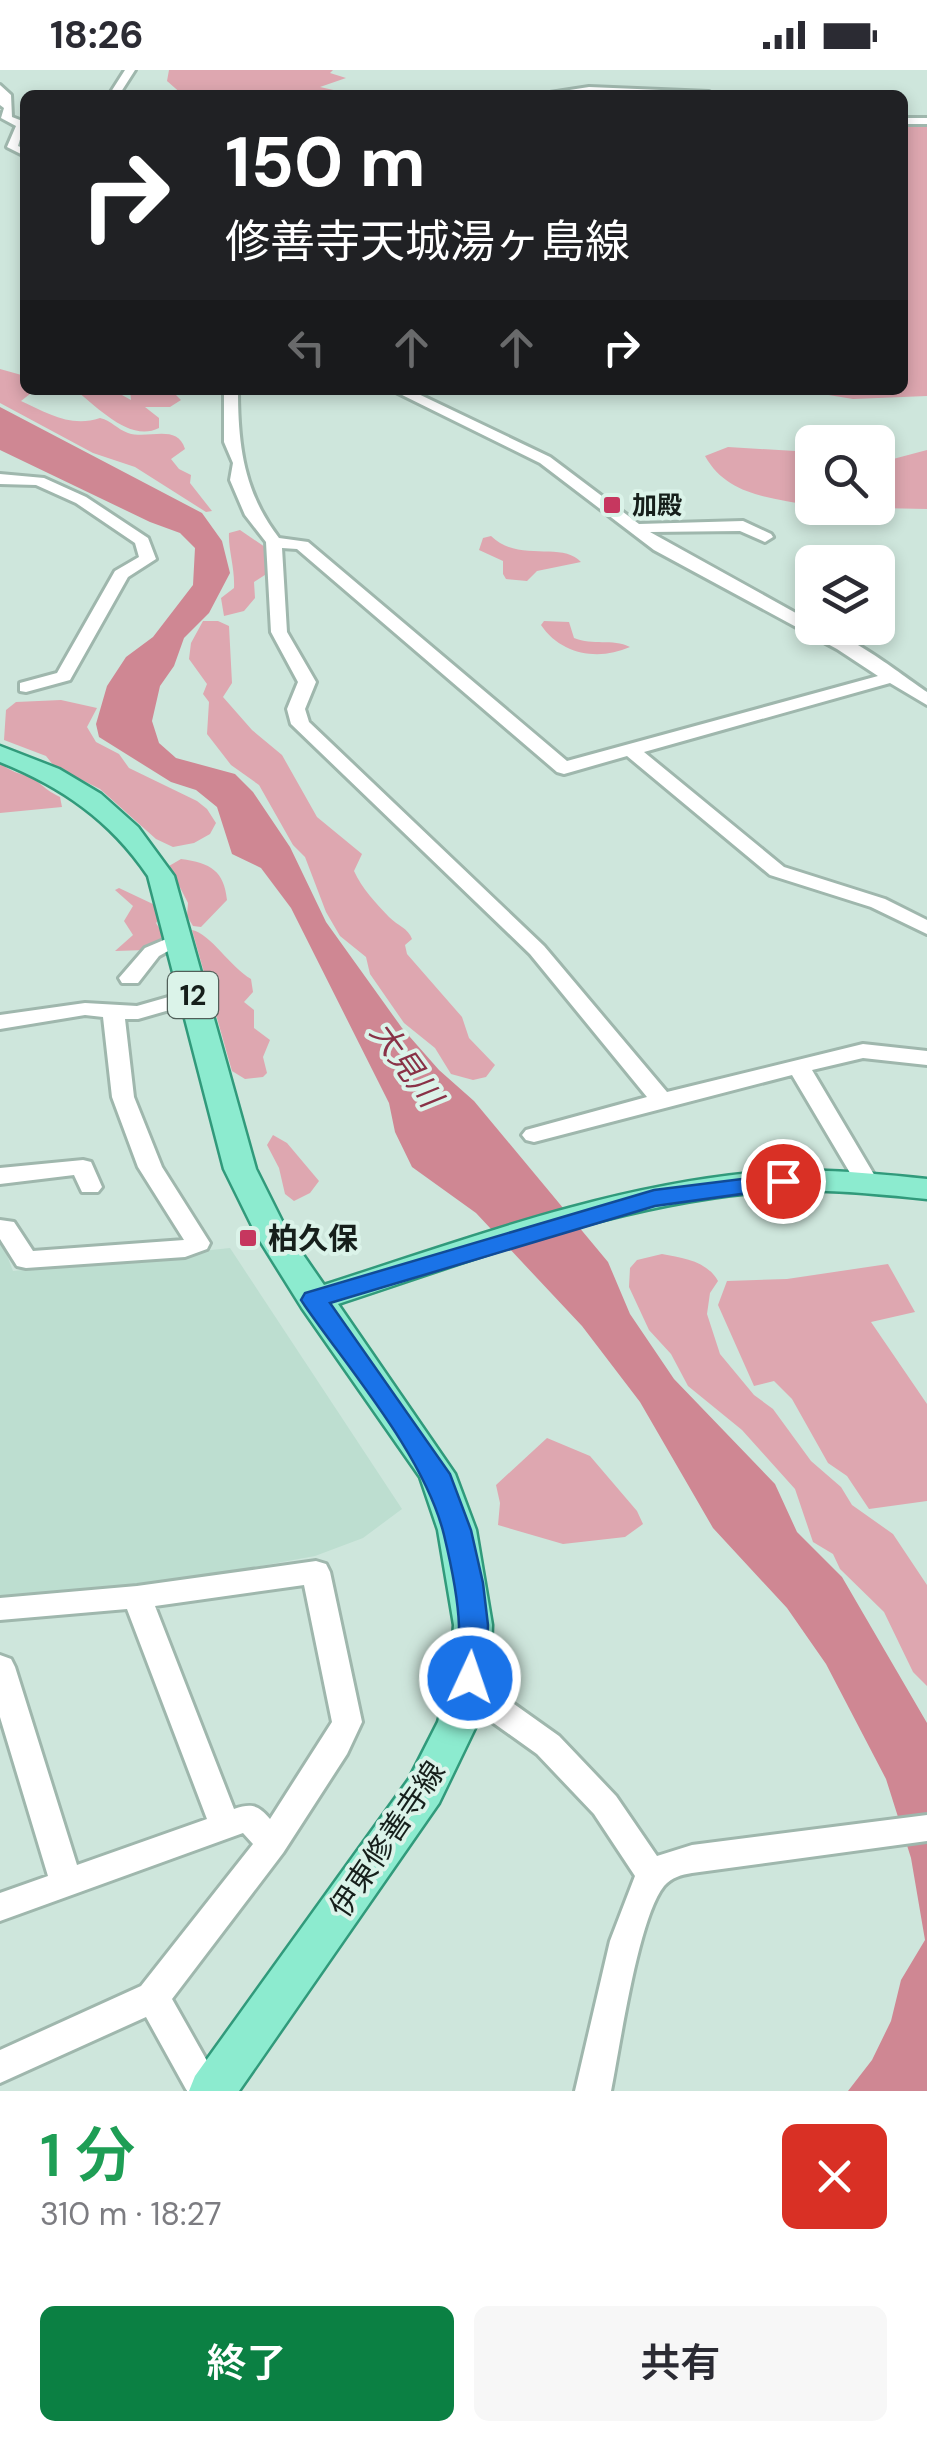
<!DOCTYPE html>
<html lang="ja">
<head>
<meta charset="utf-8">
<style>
  :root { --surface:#fff; --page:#f7f7f7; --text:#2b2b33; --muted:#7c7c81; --accent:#0b8043 }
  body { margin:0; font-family:"DM Sans","Noto Sans JP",sans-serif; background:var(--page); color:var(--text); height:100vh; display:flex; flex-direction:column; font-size:38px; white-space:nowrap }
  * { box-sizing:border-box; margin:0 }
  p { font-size:32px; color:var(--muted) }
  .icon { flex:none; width:55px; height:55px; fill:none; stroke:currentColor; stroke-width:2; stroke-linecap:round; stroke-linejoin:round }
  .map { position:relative; height:2021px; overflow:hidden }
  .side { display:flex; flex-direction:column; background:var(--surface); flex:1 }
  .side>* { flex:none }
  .hud { position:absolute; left:20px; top:20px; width:888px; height:305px; border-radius:15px; box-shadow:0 5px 15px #0003; background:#202124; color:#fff; overflow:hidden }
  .buttons { position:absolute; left:795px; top:355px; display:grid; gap:20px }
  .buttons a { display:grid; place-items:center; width:100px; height:100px; border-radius:15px; background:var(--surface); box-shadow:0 5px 15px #0003; font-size:50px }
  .pin { position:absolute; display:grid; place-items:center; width:85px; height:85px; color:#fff; margin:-42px; border:5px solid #fff; border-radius:50%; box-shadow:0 2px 10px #0007 }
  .me { position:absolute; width:110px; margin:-55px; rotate:3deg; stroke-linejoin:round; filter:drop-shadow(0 0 8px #0008) }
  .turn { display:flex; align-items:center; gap:35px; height:210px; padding:0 40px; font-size:45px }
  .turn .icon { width:130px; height:130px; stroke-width:2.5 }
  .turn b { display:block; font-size:70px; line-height:85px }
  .lanes { display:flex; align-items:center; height:95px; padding:0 40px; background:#0003; justify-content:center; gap:50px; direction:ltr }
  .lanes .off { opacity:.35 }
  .round { display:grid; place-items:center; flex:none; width:105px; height:105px; border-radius:15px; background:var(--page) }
  .overview { display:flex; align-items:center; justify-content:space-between; height:170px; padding:0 40px }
  h1 { font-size:60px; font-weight:600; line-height:75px; color:#1e9e55 }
  .button { display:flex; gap:20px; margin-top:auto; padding:20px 40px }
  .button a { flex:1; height:115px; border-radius:15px; background:var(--accent); color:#fff; font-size:40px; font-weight:600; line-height:115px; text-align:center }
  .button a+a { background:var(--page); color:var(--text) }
  .status { display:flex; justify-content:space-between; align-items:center; height:70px; padding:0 50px; background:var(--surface); direction:ltr }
  .status svg { height:28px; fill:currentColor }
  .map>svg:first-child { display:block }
</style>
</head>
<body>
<div class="status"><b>18:26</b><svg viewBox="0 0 49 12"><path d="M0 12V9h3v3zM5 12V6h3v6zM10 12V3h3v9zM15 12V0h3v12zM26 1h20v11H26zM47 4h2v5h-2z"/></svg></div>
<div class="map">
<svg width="927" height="2021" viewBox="0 0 927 2021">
  <rect width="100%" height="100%" fill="#cee6dc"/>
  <path fill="#bdded0" d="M0,1167L13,1201L230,1178L402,1439L363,1468L315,1486L131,1520L0,1529Z"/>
  <path fill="#dea7b0" d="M169,0H333L330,3L346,8L320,17L356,25H183L167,11Z
    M903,55H927V326L853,329L798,320H902Z
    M0,299L25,306V320H35L21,331C47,343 71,358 100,348C112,351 117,359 128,363C148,370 177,353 185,379L171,389L179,399L191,405L190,413L212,441L206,442L135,397L93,383L0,333Z
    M75,320H113L131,330L130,320H171L181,330L170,337H145L159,348V358C130,373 98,337 75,320Z
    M728,377L812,382V436C772,427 728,427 705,386Z
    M927,380V439L878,438L854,446L819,438H878V393Z
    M240,460L265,477L268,503L254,512L255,528L244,541L224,546L221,528L234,518C235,498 228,479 229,463Z
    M491,466C518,493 563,471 581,492L537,501L527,511L506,509L503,504V491L479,480L483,468Z
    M203,551H218L229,556L232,613L223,627L252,660L282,685L317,747L362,784L354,801C362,819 376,833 389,847C398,856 408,858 412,869L405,875L407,884L462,947L469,968L495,995L486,1007L473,1010L451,1004L435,978L404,953L370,904L366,887L340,866L326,842L305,787L293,775L259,715L231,695L207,664L209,632L203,624L207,614L189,589L191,573Z
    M544,551L569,552L574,568C593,576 612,568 630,577C599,591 561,585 541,555Z
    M61,630L97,638L87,657L96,672L119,684L129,698L197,731L207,739L216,753L210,764L194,773L173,777L156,769L100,719L54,696L46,686L4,670L6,640L16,632Z
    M0,692C12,705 27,703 38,712C46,719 50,722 60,727L62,737L0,743Z
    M181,789C211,793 224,801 227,830L201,857L193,856L187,846L188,833L169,796Z
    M119,818L155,835L160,848L156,853L166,869L146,880L115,881L133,865L124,851L133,836L115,820Z
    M192,860C211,864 230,897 251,909L253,922L244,932L254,940V958L270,970L263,987L267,1003L263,1007L245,1009L232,1001Z
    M273,1065L287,1073L319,1111L310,1123L294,1131L285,1124L279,1098L267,1075Z
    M662,1184C683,1188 707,1191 718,1211L710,1223L707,1244L720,1284L754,1325L773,1339L811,1391L841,1417L852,1435L893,1464L927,1515V1616L913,1602L884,1542L840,1499L833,1484L813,1472L795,1419L742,1360L688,1316L671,1284L649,1260L629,1217L630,1198L637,1190Z
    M888,1194L915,1242L871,1252L927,1334V1431L869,1439L847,1406L828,1393L792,1329L774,1311L754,1316L718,1235L727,1211L787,1209Z
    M547,1368L590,1386L637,1441L643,1454L625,1467L563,1474L498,1455L500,1433L496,1415Z"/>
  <path fill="#cf8793" d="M0,337L202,443L222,471L230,503L209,543L184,568L174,596L160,616L152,651L159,673L176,688L235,704L253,722L290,777L326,852L402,958L439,1000L474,1031L608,1192L630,1244L674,1309L775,1414L797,1462L842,1507L927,1653V2021H848L872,1990L891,1951L901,1910L925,1870L911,1788L886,1709L826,1594L787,1538L713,1458L640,1332L582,1256L476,1143L412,1097L395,1062L389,1033L291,838L261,798L232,784L217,737L196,720L171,712L99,667L96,654L107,616L126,587L153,567L193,515L195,478L180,463L150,452L0,380Z"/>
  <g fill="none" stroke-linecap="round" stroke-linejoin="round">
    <defs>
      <path id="minor" d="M125,0H135L119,25H109Z
        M0,15L11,25L12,47L25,52L18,76L25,79V86L7,77L16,56L1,48L4,38L0,35Z
        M589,17L709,22L714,25H537Z
        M902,48H927V54H902Z
        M224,320H238C238,376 244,423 279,468L308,472L567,691L878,606L837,579L654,480L540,393L392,320H410L550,387L639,454L743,451L771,464L773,467L765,472L740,461L650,462L812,552V558C844,558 900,604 927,622V635L890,613L644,682L784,797L885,829L927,850V864L871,837L770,805L627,686L564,704L557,702L297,479L282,478L287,562L316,612L305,639L309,652L544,876L667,1022L863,974L927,981V995L863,988L812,1000L879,1113L875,1118H859L792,1005L534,1072L526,1070L522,1065L526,1060L647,1027L530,884L291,654L287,639L298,612L271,562L266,472L245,445L230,410L233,393L224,372Z
        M0,404L44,408L86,427L148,468L156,489L128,507L70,610L26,622L20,621V613L57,603L115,501L139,487L135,473L76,433L36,415L0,414Z
        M178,864L185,866L188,870L159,886L138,913H122L119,908L145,878Z
        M193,920L201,921L204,926L201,931L138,949H125L134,1027L162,1097L210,1173L207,1179L185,1187L26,1198L17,1196L0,1169V1150L14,1152L33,1181L184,1170L138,1097L112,1027L103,947L85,945L0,959V945L85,933L137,936Z
        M83,1090L91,1092L102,1117L98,1122H82L74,1105L0,1114V1098Z
        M316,1491L326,1494L330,1502L362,1652L347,1684L283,1783L172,1929L224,2021H187L146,1947L0,2013V1980L141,1916L253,1774L243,1763L0,1851V1823L48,1806L0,1647V1585L11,1589L15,1597L77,1795L207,1749L127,1539L0,1550V1528L137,1516ZM304,1515L332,1652L270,1749C258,1735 252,1733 234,1739L155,1536Z
        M468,1606L479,1609L559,1666L616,1726L657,1786L692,1775L927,1745V1771L692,1803C681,1805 672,1807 664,1816C638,1848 620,1976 611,2021H575L610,1871L635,1806L594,1744L537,1684L457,1627L453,1618L457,1609Z"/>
      <path id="major" d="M0,676L59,699L101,724L138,757L174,806L256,1099L288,1163L324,1215C464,1170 605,1117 752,1103C810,1097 869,1103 927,1109V1129C869,1123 810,1117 751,1123C609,1137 473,1190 338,1234L455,1404L476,1460L492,1555L490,1608L478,1652L439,1733L239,2021H189L195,2006L409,1709L438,1652L450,1608L454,1555L438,1460L420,1407L302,1238L257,1166L224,1099L148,806C110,750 62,717 0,692Z"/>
    </defs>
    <use href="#minor" stroke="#9fb7ad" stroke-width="6"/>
    <use href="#major" stroke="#319a7b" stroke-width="5"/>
    <use href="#minor" fill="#fff" fill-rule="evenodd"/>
    <use href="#major" fill="#8cebcf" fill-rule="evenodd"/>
  </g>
  <path fill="#1a73e8" stroke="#114b97" stroke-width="2.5" d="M783,1104L792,1106L795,1111L792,1117L655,1136L330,1233L450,1404L471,1460L483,1513L488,1555L486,1608L481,1616L470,1620L460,1616C451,1599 459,1575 459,1556C458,1526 451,1494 444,1465C425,1387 351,1302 305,1236L301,1230L305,1223L654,1120Z"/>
  <g fill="#c6375f" stroke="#dbf3e9" stroke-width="4">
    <rect x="602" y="425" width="20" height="20" rx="5"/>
    <rect x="238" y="1158" width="20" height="20" rx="5"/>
  </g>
  <g text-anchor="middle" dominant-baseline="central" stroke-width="8" stroke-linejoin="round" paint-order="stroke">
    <g font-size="25" font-weight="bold" fill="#161f1b" stroke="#dbf3e9" text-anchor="start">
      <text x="632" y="435">加殿</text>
    </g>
    <rect fill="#dbf3e9" stroke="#515f59" stroke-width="2.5" x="168" y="902" width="50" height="46" rx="8"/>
    <g font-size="28" font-weight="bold" fill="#161f1b">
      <text x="193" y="925">12</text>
    </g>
    <g font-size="30" font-weight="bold" fill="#161f1b" stroke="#dbf3e9" text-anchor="start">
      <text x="268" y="1168">柏久保</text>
    </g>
    <g font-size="30" fill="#161f1b" stroke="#dbf3e9">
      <text transform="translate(387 1769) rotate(-56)">伊東修善寺線</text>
    </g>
    <g font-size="32" font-style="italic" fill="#893247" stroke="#dbf3e9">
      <text transform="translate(406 994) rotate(54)">大見川</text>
    </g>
  </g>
</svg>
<div class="buttons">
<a><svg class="icon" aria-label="search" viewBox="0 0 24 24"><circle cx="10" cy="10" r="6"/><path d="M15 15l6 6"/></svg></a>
<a><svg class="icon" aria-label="layers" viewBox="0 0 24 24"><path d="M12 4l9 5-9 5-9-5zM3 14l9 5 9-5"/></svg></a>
</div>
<div class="pin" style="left:783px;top:1111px;background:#d93025"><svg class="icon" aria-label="arrive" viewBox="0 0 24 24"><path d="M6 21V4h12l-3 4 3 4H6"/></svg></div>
<svg class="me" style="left:470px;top:1608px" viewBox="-20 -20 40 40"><circle r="17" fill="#1a73e8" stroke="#fff" stroke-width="3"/><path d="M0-11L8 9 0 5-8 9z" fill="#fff"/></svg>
<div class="hud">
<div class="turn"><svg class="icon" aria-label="right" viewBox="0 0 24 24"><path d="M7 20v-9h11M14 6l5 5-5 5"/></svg><div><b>150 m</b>修善寺天城湯ヶ島線</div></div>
<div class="lanes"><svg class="icon off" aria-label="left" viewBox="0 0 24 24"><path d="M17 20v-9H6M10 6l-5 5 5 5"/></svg><svg class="icon off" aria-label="ahead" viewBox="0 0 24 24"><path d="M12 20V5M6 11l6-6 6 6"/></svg><svg class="icon off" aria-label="ahead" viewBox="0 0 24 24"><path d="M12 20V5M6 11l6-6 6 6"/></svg><svg class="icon" aria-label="right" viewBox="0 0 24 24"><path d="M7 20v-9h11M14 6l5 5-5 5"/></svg></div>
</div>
</div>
<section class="side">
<div class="overview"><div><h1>1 分</h1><p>310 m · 18:27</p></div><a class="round" style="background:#d93025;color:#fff"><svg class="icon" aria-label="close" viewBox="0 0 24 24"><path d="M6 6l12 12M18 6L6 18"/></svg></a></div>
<div class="button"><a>終了</a><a>共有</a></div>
</section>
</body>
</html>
